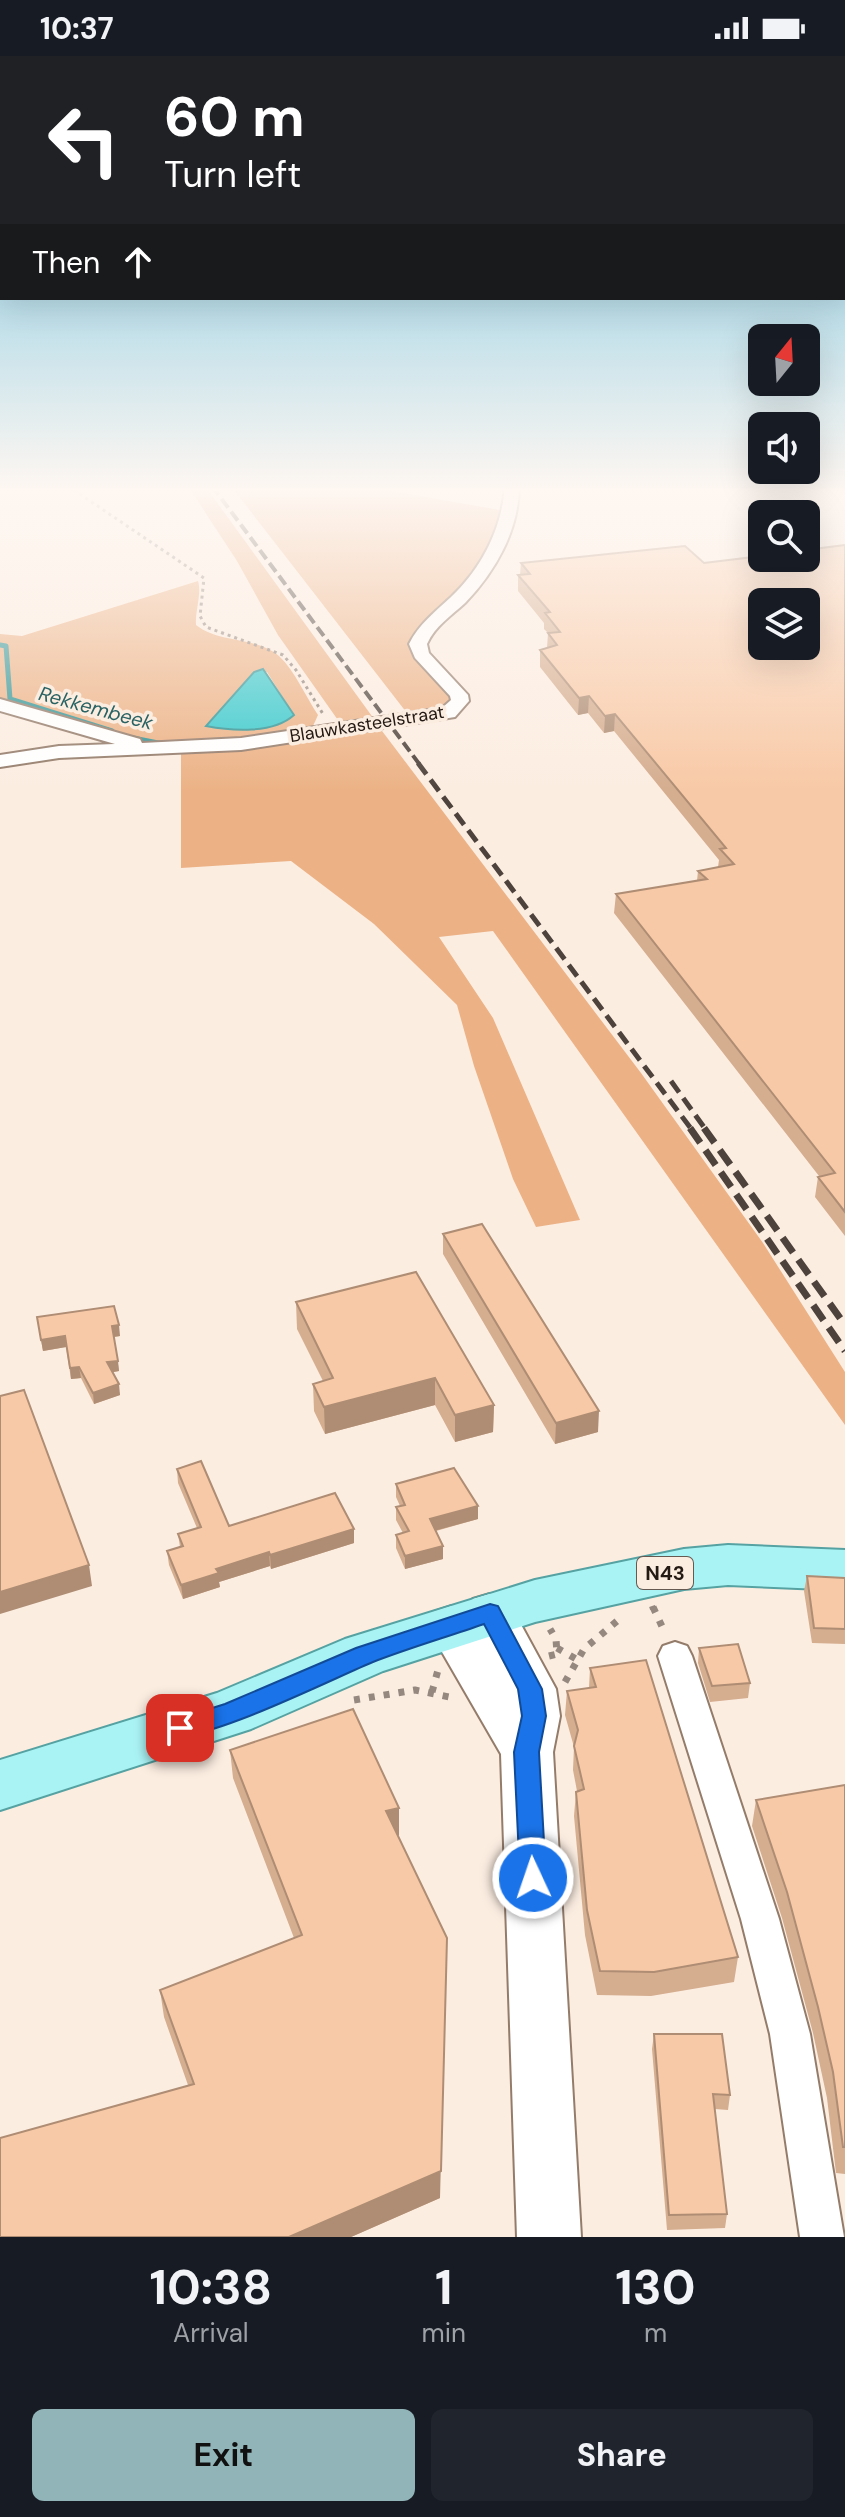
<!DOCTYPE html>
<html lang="en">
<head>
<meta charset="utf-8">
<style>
  :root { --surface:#171b24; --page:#20242c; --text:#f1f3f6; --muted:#9ea1a6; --accent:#90b4b7 }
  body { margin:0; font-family:"DM Sans",sans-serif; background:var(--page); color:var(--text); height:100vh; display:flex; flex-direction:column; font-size:30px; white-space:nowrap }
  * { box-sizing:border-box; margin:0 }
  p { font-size:26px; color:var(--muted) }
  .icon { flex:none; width:44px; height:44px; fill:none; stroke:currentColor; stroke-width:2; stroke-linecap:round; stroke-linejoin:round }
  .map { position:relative; height:2181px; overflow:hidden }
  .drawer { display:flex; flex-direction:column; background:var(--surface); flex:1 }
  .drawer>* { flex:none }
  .banner { position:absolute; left:0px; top:0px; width:846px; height:244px; box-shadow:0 8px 32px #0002; background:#202124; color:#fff; overflow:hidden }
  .needle { width:52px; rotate:18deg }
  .tools { position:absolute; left:748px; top:268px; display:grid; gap:16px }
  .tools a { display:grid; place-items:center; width:72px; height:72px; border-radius:12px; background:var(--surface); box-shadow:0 8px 32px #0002; font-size:40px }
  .pin { position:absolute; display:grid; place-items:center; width:68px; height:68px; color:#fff; margin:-34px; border-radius:16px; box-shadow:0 4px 12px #0006 }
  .me { position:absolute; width:88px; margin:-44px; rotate:357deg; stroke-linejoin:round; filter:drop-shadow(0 0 6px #0008) }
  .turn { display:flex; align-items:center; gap:28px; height:168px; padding:0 32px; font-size:36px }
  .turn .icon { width:104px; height:104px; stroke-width:2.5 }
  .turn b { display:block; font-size:56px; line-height:68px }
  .then { display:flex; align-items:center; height:76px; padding:0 32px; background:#0003; gap:16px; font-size:30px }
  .eta { display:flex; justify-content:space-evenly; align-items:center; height:136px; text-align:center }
  .eta b { font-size:48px; font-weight:700; line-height:56px }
  .cta { display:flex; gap:16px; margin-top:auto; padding:16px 32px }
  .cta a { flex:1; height:92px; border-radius:12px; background:var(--accent); color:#111; font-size:32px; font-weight:700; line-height:92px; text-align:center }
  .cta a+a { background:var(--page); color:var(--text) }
  .status { display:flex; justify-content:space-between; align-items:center; height:56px; padding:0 40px; background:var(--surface); direction:ltr }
  .status svg { height:22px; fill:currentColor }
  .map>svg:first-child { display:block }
</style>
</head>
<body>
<div class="status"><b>10:37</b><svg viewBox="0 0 49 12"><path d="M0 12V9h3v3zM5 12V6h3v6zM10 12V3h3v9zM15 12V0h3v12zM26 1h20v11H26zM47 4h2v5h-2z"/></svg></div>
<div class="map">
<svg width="845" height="2181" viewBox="0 0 845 2181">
  <rect width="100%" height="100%" fill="#fcede1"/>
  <path fill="#ecb286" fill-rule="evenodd" d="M188,430H205L374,663L340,667L278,579L237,505Z
    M231,430H364L517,457L483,520L415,588L456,644L443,654L410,661Z
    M198,525C202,537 195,555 196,569C220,588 256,580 279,600C295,615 306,641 318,659L313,670L268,682L145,689L0,646V578L22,580ZM254,616H267L293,658L292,661L207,670Z
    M379,671L641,1017L763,1187L845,1316V1369L493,875L439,881L493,962L580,1164L536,1171L513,1123L474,1010L457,949L374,868L291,805L181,812V694Z"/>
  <path fill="#37c9cd" stroke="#319496" stroke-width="2" d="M263,613L294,659C273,678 232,675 206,670L254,616Z"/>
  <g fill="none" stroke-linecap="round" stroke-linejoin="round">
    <path stroke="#319496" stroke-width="5" d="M0,589L6,590L10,643L112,675
      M133,682L163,688"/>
    <defs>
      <path id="street" d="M505,430H519C519,474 495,516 465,547C451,560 435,570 427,588L429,597L468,639L469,645L455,661L241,694L59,702L0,711V699L59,690L115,688L0,655V643L140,683L142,687L241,682L442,652L451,644L450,640L415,602L409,588C419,568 435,556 451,541C482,512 502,472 505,430Z
        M675,1586L687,1590L692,1600L779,1863L810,1978L844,2181H800L770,1978L741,1863L658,1600L663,1590Z"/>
      <path id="secondary" d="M490,1538L507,1543L556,1633L560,1660L553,1696L581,2181H517L501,1698L427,1570L434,1556L452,1550L466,1555L473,1543Z"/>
      <path id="primary" d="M728,1489L845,1494V1534L728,1529L684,1533L535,1566L383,1615L251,1673L0,1754V1704L217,1637L345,1583L535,1524L684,1493Z"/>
    </defs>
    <use href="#street" stroke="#947c6b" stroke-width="4"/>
    <use href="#secondary" stroke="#947c6b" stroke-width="4"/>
    <use href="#primary" stroke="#56a2a2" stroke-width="4"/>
    <path stroke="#95887f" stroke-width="3" stroke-dasharray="3 4" stroke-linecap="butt" d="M68,430L204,522L200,560L206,571L283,599L296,614L323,658"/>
    <path stroke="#95887f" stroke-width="6" stroke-dasharray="5 7" stroke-linecap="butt" d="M652,1550L653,1553"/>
    <path stroke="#95887f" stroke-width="7" stroke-dasharray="6 9" stroke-linecap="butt" d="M653,1551L665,1577
      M557,1592L578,1604
      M549,1600L557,1598L556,1583L550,1573
      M565,1626L584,1593L623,1560
      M432,1636L438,1614
      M354,1644L415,1634L454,1642"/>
    <use href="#street" fill="#fff" fill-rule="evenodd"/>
    <use href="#secondary" fill="#fff" fill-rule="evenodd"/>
    <use href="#primary" fill="#aaf3f5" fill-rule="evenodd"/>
    <path stroke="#4e433c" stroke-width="4" stroke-dasharray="11 5" stroke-linecap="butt" d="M212,430L420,709"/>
    <path stroke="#4e433c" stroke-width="5" stroke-dasharray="14 7" stroke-linecap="butt" d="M418,707L692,1074
      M671,1025L706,1074"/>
    <path stroke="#4e433c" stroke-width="7" stroke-dasharray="18 9" stroke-linecap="butt" d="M690,1072L845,1295
      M704,1072L845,1269"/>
  </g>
  <path fill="#d5ad8f" d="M845,489V1180L815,1141L818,1121L819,1120L614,857L616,838L697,825L698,815L718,811L719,804L614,675L604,677L588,657L578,659L540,611V594L547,592L548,577L544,573V567L518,535V519H520L521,507H704Z
    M443,1178L598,1376L555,1388L443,1198Z
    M296,1246L494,1349L493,1376L455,1386L435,1349L325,1378L314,1355L313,1328L323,1325L297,1273Z
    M37,1261L120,1280L114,1281L119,1315L113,1316L120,1339L94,1348L81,1322L71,1323L66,1291L43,1295Z
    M177,1413L229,1470L354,1487L271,1513L270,1510L219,1526L220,1531L183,1543L169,1509L167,1495L180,1491L178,1478L197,1472L178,1427Z
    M396,1428L478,1463L436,1475L443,1490V1503L405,1513L396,1492V1479L403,1477L396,1464V1451L400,1450L396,1441Z
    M807,1520L845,1522V1588L812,1587L804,1535Z
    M699,1592L750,1627L748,1642L710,1646L698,1607Z
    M590,1612L738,1901L734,1926L651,1940L597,1939L585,1879L574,1760L576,1736L577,1735L573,1714L574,1691L565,1659L567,1635L589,1632Z
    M230,1694L399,1752V1779L398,1780L440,2142L351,2181H0L188,2029L164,1961L160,1934L294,1882L233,1722Z
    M845,1729V2118L836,2117L827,2042L813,1977L782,1862L752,1770L756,1744Z
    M654,1978L730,2039L728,2054L715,2053L727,2158L725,2172L667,2174L652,1993Z"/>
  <path fill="#ae8d74" d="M589,640L588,657L578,659L579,642Z
    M615,658L614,675L604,677L605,660Z
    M119,1269L120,1280L113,1281L112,1270Z
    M65,1280L66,1291L43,1295L41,1284Z
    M118,1305L119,1315L108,1317L107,1306Z
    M79,1311L81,1322L71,1323L70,1312Z
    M435,1322V1349L325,1378L324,1351Z
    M119,1328L120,1339L94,1348L93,1337Z
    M494,1349L493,1376L455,1386V1359Z
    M599,1355L598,1376L555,1388L556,1367Z
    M478,1450V1463L430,1476V1463Z
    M354,1473V1487L271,1513L270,1499Z
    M443,1490V1503L405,1513V1500Z
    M269,1496L270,1510L219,1526L220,1531L183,1543L181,1529L216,1513Z
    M89,1509L92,1530L0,1558V1536Z
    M399,1752V1779L387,1783L386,1755Z
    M446,1910L440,2142L351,2181H289Z"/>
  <path fill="#f8c9a6" stroke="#ae8d74" stroke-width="2" fill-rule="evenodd" d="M845,489V1156L818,1121L835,1117L616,838L707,823L698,815L734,808L720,793L726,792L615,658L605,660L589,640L579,642L540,594L557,589L548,577L560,576L545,557L550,556L518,519L530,518L521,507L685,490L704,507L762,500V502H806V494ZM762,546H806V590H762Z
    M482,1168L599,1355L556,1367L443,1178Z
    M416,1216L494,1349L455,1359L435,1322L324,1351L313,1328L333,1322L296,1246Z
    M114,1250L119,1269L112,1270L118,1305L107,1306L119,1328L93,1337L79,1311L70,1312L65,1280L41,1284L37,1261Z
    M24,1334L89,1509L0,1536V1340Z
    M201,1405L229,1470L335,1437L354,1473L270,1499L269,1496L216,1513L219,1517L181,1529L167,1495L183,1490L178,1478L201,1471L177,1413Z
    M454,1412L478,1450L430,1463L443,1490L405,1500L396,1479L409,1475L396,1451L405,1449L396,1428Z
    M807,1520L845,1522V1573L814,1572Z
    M738,1588L750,1627L712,1630L699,1592Z
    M646,1604L738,1901L654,1916L600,1915L587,1854L576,1736L584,1733L574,1690L578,1674L567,1635L596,1631L590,1612Z
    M353,1653L399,1752L386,1755L447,1882L441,2115L289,2181H0V2082L194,2028L160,1934L302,1879L230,1694Z
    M845,1729V2091H843L833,2016L818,1951L787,1836L756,1744Z
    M654,1978H722L730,2039L713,2038L727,2158L669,2159Z"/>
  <linearGradient id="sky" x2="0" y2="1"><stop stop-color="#61bcdd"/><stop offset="0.59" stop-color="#fef7f2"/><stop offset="1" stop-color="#fef7f2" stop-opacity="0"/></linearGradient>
  <rect width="845" height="735" fill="url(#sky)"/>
  <path fill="#1a73e8" stroke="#114b97" stroke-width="2" d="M490,1548L498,1550L542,1633L546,1660L539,1696L546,1822L542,1831L533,1834L524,1831L520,1822L514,1696L522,1660L518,1633L484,1568C447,1581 409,1592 373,1606C336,1621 201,1689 171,1679L167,1672L171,1665L225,1648L356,1592Z"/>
  <g text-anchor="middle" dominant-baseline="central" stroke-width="7" stroke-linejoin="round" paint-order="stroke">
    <g font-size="18" fill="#241a14" stroke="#fcede1">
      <text transform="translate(367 668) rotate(-9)">Blauwkasteelstraat</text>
    </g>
    <g font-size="20" font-style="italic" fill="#296263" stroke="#fcede1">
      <text transform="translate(96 652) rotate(15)">Rekkembeek</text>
    </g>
    <rect fill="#fcede1" stroke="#655952" stroke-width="2" x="637" y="1501" width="56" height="32" rx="6"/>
    <g font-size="20" font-weight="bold" fill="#241a14">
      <text x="665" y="1517">N43</text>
    </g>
  </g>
</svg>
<div class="tools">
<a><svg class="needle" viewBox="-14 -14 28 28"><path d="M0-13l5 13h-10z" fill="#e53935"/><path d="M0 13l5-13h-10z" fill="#9ea1a6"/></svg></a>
<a><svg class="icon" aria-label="sound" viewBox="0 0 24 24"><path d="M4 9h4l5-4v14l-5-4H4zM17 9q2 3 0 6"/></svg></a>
<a><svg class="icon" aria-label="search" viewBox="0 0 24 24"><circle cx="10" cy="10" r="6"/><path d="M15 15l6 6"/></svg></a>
<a><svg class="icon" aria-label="layers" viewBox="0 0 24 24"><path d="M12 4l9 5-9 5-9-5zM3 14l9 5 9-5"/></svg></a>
</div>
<div class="pin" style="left:180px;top:1672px;background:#d93025"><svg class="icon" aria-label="arrive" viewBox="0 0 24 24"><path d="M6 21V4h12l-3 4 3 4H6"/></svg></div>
<svg class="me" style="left:533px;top:1822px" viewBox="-20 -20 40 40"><circle r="17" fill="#1a73e8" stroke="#fff" stroke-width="3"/><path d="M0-11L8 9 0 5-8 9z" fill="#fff"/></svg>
<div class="banner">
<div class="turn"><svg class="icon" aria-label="left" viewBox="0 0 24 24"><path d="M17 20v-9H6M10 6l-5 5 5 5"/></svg><div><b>60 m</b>Turn left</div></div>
<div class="then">Then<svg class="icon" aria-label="ahead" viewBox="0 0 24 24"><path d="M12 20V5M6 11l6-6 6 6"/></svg></div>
</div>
</div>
<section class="drawer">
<div class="eta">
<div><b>10:38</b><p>Arrival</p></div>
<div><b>1</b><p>min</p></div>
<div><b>130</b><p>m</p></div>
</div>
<div class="cta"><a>Exit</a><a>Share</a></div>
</section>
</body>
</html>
